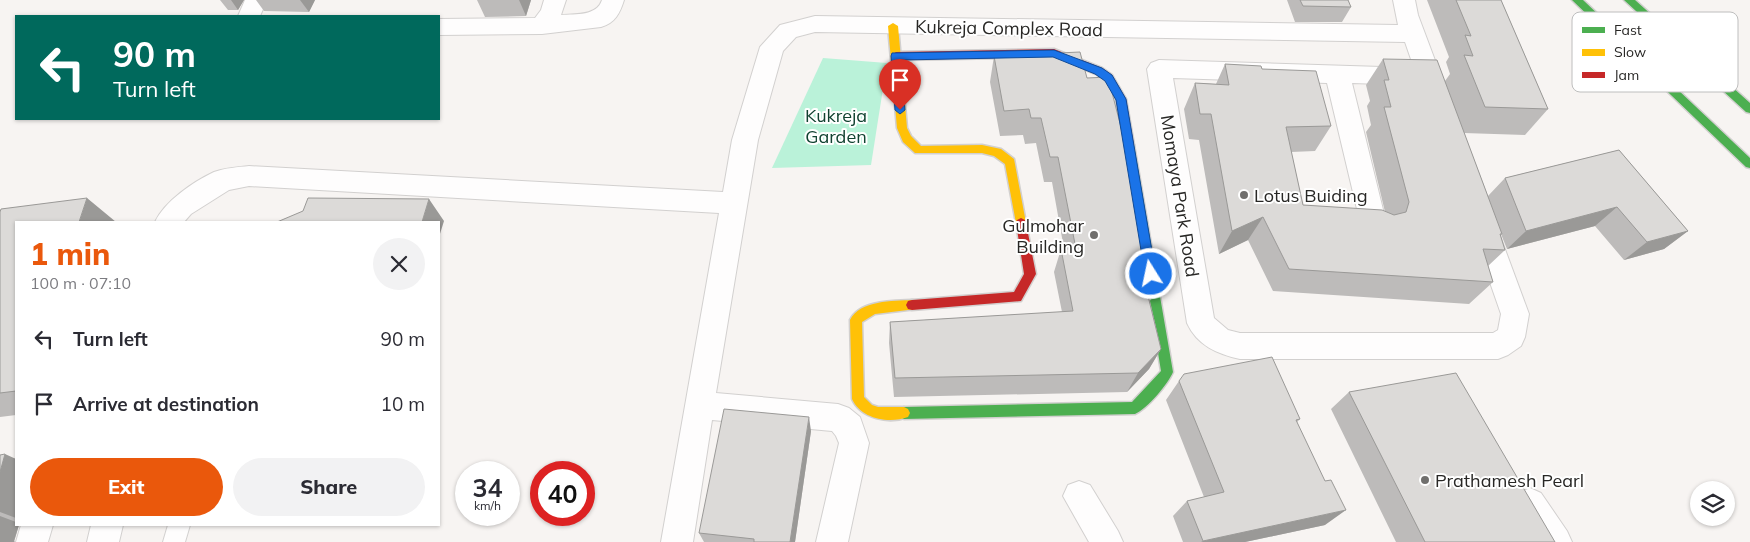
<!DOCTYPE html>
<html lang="en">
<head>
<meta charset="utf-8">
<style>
  :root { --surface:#fff; --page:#f2f2f3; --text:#2b2b33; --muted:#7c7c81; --accent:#ea580c }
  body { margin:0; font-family:Mulish,sans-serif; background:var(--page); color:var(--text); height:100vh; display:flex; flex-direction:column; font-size:19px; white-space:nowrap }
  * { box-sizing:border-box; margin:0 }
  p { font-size:16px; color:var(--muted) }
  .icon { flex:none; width:28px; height:28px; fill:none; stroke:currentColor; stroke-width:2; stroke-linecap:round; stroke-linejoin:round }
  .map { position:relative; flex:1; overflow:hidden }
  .panel { position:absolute; left:15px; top:221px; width:425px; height:305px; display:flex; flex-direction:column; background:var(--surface); border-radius:0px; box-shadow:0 1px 4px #0004 }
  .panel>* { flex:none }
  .guide { position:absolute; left:15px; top:15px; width:425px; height:105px; border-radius:0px; box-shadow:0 1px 4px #0004; background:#00695c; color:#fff; overflow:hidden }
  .fabs { position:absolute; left:1690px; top:481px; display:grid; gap:10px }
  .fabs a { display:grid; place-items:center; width:45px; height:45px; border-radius:50%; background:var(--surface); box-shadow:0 1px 4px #0004; font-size:25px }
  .speed { position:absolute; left:455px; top:461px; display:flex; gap:10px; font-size:25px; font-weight:700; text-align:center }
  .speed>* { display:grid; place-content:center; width:65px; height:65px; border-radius:50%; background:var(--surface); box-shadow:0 1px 4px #0004; line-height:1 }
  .speed small { font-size:12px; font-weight:400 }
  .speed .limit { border:8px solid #d22; background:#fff; color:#111 }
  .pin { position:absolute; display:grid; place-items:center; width:42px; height:42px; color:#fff; margin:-51px -21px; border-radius:50% 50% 50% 0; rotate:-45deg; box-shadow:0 0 5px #0007 }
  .pin .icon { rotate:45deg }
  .me { position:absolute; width:55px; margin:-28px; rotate:350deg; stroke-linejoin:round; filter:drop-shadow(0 0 4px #0008) }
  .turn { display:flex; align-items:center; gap:18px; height:105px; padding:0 15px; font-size:22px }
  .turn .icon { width:65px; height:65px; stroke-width:2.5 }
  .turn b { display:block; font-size:35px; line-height:42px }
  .round { display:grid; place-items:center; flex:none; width:52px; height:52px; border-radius:26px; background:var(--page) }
  .overview { display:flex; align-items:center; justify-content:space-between; height:85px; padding:0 15px }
  h1 { font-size:30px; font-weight:800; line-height:38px; color:var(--accent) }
  .button { display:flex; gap:10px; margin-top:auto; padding:10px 15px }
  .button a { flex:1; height:58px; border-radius:30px; background:var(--accent); color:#fff; font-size:20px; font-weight:800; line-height:58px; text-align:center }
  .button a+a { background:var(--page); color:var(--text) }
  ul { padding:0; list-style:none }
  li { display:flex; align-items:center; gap:15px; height:65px; padding:0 15px }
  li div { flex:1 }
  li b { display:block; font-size:19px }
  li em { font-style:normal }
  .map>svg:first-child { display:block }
</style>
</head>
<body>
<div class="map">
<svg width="1750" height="542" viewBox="0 0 1750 542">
  <rect width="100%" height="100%" fill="#f7f4f2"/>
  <path fill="#baf2d9" d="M823,58L887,63L871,165L772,168Z"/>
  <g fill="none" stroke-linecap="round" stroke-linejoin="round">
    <defs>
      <path id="lane" d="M168,525H190L185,542H163Z"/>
      <path id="street" d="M245,0H267L260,16H238Z
        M544,0H566L561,15C576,14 597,16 602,0H624C620,13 615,23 601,27L542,34L439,35V19L535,18L541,10Z
        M1393,0H1415L1418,15L1448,95L1445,102L1436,104L1427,102L1419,83L1411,85L1352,83L1387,226L1383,234L1374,237L1365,234L1361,226L1327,83L1173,78L1214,318L1228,330L1240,333H1493L1498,330L1501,314L1470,225L1474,217L1483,214L1492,217L1496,225L1529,314L1525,337L1521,346L1508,355L1498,359H1240C1217,354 1197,345 1187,323L1147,69L1151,63L1159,60L1414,68L1405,42L815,32L796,37L783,51L758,140L716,393L838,404L849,408L860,417L869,443L848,542H816L839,443L836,436L832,431L712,420L693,542H661L719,213L249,186L229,190L191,214L184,222H155C165,201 193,182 214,172C225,168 238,167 249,166L723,192L732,140L760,47L780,25L815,16L1398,25Z
        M1079,481L1090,485L1118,531L1123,542H1089L1063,496L1068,485Z
        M1530,488L1541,493L1567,531L1572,542H1537L1519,515L1514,504L1519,493Z
        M21,525H53L48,542H16Z
        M91,525H123L119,542H87Z"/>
      <path id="fast" d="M1572,0H1583L1750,158V168L1746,167Z
        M1624,0H1635L1750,103V113L1746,112Z
        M1129,141L1134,145L1173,372C1168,384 1147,409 1135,414L904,419L900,417L898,413L900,409L904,407L1132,402L1161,371L1124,145Z"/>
      <path id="slow" d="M893,23L898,26L907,128L911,136L921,146L982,145L1001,149L1014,159L1026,223L1025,226H1017L1016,223L1005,164L994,156L982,153H915L903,142L897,128L888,26Z
        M912,300L916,301L918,305L916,309L875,314L862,322L864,397L872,405L878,407H904L908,409L910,413L908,417C889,424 861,419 852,399L850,320C860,300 893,301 912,300Z"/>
      <path id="jam" d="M1054,49L1102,68L1112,75L1126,99L1134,145L1133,148L1129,149L1124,145L1116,99L1106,81L1096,74L1053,57L896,60L891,56L896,52Z
        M1021,218L1025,220L1026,223L1036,274L1021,301L912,310L908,309L906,305L908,301L912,300L1014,292L1024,274L1016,223L1017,220Z"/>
    </defs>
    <use href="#lane" stroke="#d2d0cf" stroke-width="2"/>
    <use href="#street" stroke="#d2d0cf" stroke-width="2"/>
    <use href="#fast" stroke="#d2d0cf" stroke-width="3"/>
    <use href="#slow" stroke="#d2d0cf" stroke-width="3"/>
    <use href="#jam" stroke="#d2d0cf" stroke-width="3"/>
    <use href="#lane" fill="#fefdfd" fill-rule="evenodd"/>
    <use href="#street" fill="#fefdfd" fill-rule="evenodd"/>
    <use href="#fast" fill="#4caf50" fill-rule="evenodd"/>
    <use href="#slow" fill="#ffc107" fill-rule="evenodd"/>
    <use href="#jam" fill="#c62828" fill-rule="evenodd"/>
  </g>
  <path fill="#bdbbba" d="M220,0H244L238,10H228Z
    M256,0H315L309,12L264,11Z
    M477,0H531L526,16L485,17Z
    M1287,0H1348L1351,7L1342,22H1295Z
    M1427,0H1501L1548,109L1525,135L1464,133L1488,196L1505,178L1619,150L1688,231L1664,249L1624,260L1595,226L1507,249L1501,234L1500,236L1505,250L1488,266L1493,282L1469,304L1273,291L1248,240L1219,254L1199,140L1189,139L1184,109L1195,83L1216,84L1225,64L1262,69L1331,126L1315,151L1291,152L1303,205L1385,212L1366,132L1371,125L1367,106L1370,101L1366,85L1383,59L1445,81L1450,74L1446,62L1449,57Z
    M994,56L1087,78L1138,208L1136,214L1153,295L1150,301L1161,349L1149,369L1127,392L894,397L889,343L890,322L1062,312L1054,272L1061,249H1064L1052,182H1044L1036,143L1025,144L1023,135L1000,136L990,82Z
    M0,212L16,222V415L0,417Z
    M1179,381L1300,419L1297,422L1325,525L1245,542H1183L1173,516L1187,501L1204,497L1166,400Z
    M1349,392L1555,542H1396L1331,409Z
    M811,431L795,542H704L699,533Z
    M0,455L16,459V525H19L14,542H0Z"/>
  <path fill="#9a9997" d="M231,0H244L238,10Z
    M300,0H315L309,12Z
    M519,0H531L526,16Z
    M87,198L116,222H79Z
    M429,199L444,221L439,237V222H422Z
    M1617,207L1595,226L1507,249L1526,231Z
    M1263,217L1248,240L1219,254L1232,231Z
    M1688,231L1664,249L1624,260L1647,242Z
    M1161,349L1149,369L1127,392L1138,373Z
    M809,417L811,431L795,542H790Z
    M5,454L16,459V518L0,512V472Z
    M1346,510L1325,525L1245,542H1201L1203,541Z
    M0,516L16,522V525H19L14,541L15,542H0Z"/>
  <path fill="#dcdad8" stroke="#9a9997" d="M1300,0H1348L1351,7L1303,6Z
    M1456,0H1501L1548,109L1485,107L1464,55L1473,56L1465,35L1471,36Z
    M1080,52L1087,78L1108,77L1131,166L1138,208L1134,206L1145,251L1153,295L1148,296L1161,349L1138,373L895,378L890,322L1073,311L1061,249H1076L1058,157H1050L1041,118H1031L1029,109L1004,111L994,56Z
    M1383,59L1437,60L1502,234H1500L1505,250L1483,249L1493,282L1289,269L1263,217L1232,231L1211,114H1200L1195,83L1229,85L1225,64L1261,66L1262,69L1316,71L1331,126L1286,127L1303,205L1382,210L1394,215L1406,212L1409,202L1384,107H1391L1384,80H1389Z
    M1619,150L1688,231L1647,242L1617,207L1526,231L1505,178Z
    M87,198L79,222H16V391L0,393V212L1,209Z
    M308,198L429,199L422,222H277L303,211Z
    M1272,357L1300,419L1296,420L1325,481L1331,480L1346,510L1203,541L1187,501L1224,492L1179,381L1184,374Z
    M1456,373L1555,542H1425L1349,392Z
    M724,409L809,417L790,542H754V539L699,533Z
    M5,454L0,472V455Z"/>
  <path fill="#1a73e8" stroke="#114b97" d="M1054,50L1102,68L1112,75L1126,99L1156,274L1155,278H1147L1145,274L1116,100L1105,81L1095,74L1053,57L901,60L905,110L900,114L895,110L891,56L892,53Z"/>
  <g fill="#706f6d" stroke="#fff" stroke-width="2">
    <circle cx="1244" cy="195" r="5"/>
    <circle cx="1094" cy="235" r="5"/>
    <circle cx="1425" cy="480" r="5"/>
  </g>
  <g text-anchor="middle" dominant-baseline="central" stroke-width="4" stroke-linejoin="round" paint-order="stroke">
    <g font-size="18" fill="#282725" stroke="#fff">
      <text transform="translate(1009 28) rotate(1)">Kukreja Complex Road</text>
      <text transform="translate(1180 196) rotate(81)">Momaya Park Road</text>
    </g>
    <g font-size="18" fill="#104230" stroke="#fff">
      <text x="836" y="115">Kukreja<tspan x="836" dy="21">Garden</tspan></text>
    </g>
    <g font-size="18" fill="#282725" stroke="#fff" text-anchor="start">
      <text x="1254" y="195">Lotus Buiding</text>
      <text x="1084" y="225" text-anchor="end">Gulmohar<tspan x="1084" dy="21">Building</tspan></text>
      <text x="1435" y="480">Prathamesh Pearl</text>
    </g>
  </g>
  <rect x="1572" y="12" width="166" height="80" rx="8" fill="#fff" stroke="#bebebe" stroke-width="1"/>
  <rect x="1582" y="27" width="23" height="6" fill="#4caf50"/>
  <rect x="1582" y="49" width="23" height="7" fill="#ffc107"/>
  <rect x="1582" y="72" width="23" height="6" fill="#c62828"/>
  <g font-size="14" fill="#282725">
    <text x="1614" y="35">Fast</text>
    <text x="1614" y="57">Slow</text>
    <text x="1614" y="80">Jam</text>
  </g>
</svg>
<div class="fabs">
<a><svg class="icon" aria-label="layers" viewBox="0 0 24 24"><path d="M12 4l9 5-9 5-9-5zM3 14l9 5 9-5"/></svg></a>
</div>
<div class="speed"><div>34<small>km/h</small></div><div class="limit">40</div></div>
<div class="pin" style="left:900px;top:110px;background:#d93025"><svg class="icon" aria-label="arrive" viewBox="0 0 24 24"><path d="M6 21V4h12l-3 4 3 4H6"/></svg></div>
<svg class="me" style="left:1151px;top:274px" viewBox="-20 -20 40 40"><circle r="17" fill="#1a73e8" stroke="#fff" stroke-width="3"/><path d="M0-11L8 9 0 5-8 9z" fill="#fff"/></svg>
<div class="guide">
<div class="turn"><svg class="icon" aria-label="left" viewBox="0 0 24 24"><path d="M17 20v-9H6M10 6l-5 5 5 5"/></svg><div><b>90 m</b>Turn left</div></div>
</div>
<section class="panel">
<div class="overview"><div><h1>1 min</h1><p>100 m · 07:10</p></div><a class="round"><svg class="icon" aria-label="close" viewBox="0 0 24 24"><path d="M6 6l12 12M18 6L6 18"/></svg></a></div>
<ul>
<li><svg class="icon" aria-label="left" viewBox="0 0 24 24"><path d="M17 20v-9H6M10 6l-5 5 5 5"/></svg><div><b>Turn left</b></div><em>90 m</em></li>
<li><svg class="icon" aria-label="arrive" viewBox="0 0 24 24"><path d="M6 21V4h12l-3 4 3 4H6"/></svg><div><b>Arrive at destination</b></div><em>10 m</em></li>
</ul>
<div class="button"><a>Exit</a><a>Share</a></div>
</section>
</div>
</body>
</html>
